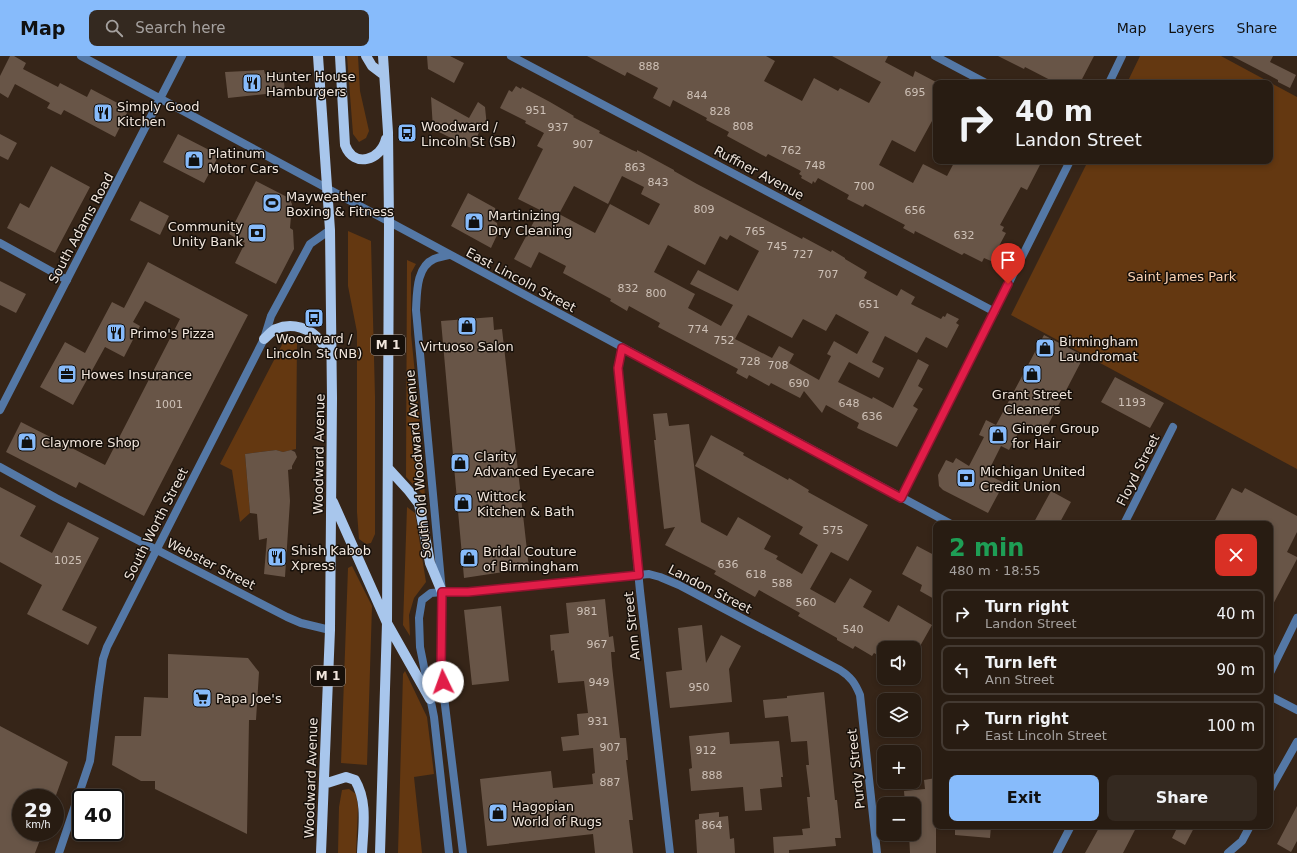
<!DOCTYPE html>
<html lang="en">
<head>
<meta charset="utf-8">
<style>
  :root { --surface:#281c12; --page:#342920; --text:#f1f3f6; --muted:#a5a19f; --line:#443a32; --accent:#87bbfb }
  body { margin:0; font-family:"DejaVu Sans",sans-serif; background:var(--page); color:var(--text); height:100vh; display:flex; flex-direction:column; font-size:15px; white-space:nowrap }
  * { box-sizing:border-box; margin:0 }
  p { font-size:13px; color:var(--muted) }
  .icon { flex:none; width:22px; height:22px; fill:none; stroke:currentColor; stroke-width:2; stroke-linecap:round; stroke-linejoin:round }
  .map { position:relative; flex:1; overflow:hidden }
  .details { position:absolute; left:933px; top:465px; width:340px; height:308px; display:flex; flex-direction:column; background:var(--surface); border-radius:8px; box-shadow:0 2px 6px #0003,0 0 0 1px var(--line) }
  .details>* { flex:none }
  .top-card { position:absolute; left:933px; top:24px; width:340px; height:84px; border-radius:8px; box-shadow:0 2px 6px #0003,0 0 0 1px var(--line); background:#281c12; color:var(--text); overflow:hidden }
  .buttons { position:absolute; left:877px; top:585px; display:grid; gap:8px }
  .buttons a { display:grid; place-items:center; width:44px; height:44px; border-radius:8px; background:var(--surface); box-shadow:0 2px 6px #0003,0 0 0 1px var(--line); font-size:20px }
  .speed { position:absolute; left:12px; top:733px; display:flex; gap:8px; font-size:20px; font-weight:700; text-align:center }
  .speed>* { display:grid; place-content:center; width:52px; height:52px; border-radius:50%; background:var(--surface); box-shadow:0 2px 6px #0003,0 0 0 1px var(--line); line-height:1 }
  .speed small { font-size:10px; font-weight:400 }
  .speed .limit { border:2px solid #111; border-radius:6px; background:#fff; color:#111 }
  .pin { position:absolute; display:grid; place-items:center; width:34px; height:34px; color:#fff; margin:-41px -17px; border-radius:50% 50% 50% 0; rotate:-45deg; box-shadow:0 0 4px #0007 }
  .pin .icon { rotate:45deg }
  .me { position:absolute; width:44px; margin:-22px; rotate:357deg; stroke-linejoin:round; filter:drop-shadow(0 0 3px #0008) }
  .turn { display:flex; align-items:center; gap:14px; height:84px; padding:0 16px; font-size:18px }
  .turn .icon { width:52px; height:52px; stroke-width:2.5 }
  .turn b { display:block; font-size:28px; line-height:34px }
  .round { display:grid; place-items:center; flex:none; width:42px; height:42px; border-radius:8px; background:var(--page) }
  .overview { display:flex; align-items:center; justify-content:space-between; height:68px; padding:0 16px }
  h1 { font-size:24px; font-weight:700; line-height:30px; color:#1e9e55 }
  .action { display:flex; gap:8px; margin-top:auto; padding:8px 16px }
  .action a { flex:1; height:46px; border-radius:8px; background:var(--accent); color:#111; font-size:16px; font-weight:700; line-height:46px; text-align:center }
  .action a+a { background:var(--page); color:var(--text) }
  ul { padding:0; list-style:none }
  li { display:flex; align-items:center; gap:12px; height:50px; margin:0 8px 6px; padding:0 8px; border:2px solid var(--line); border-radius:8px }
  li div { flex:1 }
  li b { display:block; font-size:15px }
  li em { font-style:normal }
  header { display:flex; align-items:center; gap:24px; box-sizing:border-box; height:56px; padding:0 20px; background:var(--accent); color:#111 }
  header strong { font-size:19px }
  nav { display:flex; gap:22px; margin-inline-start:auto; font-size:14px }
  .search { width:280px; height:36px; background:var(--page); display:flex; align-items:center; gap:10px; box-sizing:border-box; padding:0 14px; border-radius:8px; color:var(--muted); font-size:15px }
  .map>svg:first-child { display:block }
</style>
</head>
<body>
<header>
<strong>Map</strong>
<div class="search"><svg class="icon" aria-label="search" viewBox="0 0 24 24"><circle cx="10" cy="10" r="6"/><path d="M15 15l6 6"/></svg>Search here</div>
<nav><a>Map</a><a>Layers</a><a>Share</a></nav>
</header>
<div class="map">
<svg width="1297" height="797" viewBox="0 0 1297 797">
  <rect width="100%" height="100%" fill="#362518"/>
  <path fill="#643811" d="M347,0H358L360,35L369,75L366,82L359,86L353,78Z
    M1140,0H1221L1297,41V413L1011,259L1088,105H1270V27H1127Z
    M348,175L371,185L375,340V478L371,487L366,488L359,483L357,456V276L348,230Z
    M407,204L416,208L411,217V278L420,368L425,441L406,421Z
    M286,281L296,283L297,286L296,393L283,396L276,394L245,398L250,457L240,466L232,414L220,408Z
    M407,451L415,457L426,526L414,542L409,559L410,580L403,569Z
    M352,510L372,550L367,709L341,707L348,512Z
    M405,615L427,661L434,718L414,721L422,797H398L403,618Z
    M349,733L356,738L358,751L356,797H338L339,751L342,734Z"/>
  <path fill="#685547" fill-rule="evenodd" d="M10,0H14L26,7L23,13L58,31L60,27L87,41L91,33L129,53L115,81L64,54L61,59L47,52L50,47L15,28L8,42L0,37V20Z
    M427,0H450L464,7L454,27L428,13Z
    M587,0H766L775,5L764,25L802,45L814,22L838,35L840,32L869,47L881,26L832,0H888L885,6L913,21L915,15L936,26V67L932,65L915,96L892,84L879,109L913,127L923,108L947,120L955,105H1042L1027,134L1021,131L1000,169L1004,171L1002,175L1006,177L991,205L984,202L982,206L964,197L962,199L915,175L914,178L903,172L905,169L865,148L863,151L847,143L849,139L818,122L815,127L813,125L812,128L801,122L802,120L799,118L801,115L768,98L766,101L727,80L729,76L706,64L707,62L673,44L670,51L653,42L658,32L627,16L625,20Z
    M998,0H1094L1080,27H1056L1025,11L1024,13Z
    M1232,0H1273L1270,6L1296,19L1290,32L1278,26V24Z
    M264,14L265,18L283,16L285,36L228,42L225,16Z
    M516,30L521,33L522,31L550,46L574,60L573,61L600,75L599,77L632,94L637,96V94L674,114V115L697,128L802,183L803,181L831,196L832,194L845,202V203L867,216L864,222L897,240L901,233L915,241L911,248L941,263L943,260L945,261L947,257L959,263L956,267L959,269L947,292L926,281L917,297L885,280L872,306L884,312L879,322L849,306L838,326L872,343L873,341L893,352L918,303L929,309L918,330L923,333L913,350L918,353L897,391L857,372L859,367L826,349L822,357L804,335L800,342L771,327L769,330L749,319L747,323L736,317L738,313L658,271L660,267L629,250L627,255L610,245L611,243L563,217L566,210L539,196L531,212L514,203L540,154L518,143L543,93L537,90L544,77L525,67L526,65L500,52L509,34L512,36ZM622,120L644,131L641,138L660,148L649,169L610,148L595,177L559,158L574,130L608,148ZM730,179L759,195L738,235L698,214L690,228L733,249L721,270L688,252L695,238L654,216L668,189L705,209L720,180L727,184ZM836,258L869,276L857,298L834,285L827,298L831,300L819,324L789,307L794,298L779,290L772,302L735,283L748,259L792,282L803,263L826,275Z
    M431,41L469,62L478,46L485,51L487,71L483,69L471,92L433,73Z
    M0,78L17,87L8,104L0,100Z
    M178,78L219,99L204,127L163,106Z
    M51,110L90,131L55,197L7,172L20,147L29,152Z
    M256,125L289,142L292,148L290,172L293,174L294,193L276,228L235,207L245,187L229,178Z
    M468,137L495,152L496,156L492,164L497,167L498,177L491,192L451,170Z
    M140,145L169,160L160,179L130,164Z
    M148,206L248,259L144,460L79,426L76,432L6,396L21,366L105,409L180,263L145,245L133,266L140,270L124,301L105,291L73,349L40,331L65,286L85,297L112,246L124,252Z
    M0,225L26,238L16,257L0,249Z
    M493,261L494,274L502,273L529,512L464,522L441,265Z
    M1044,279L1084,300L1047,371L1032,373L1023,368L1009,394L1001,390L987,418L1004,427L988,457L943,434L939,430L938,419L946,404L953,407L956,402L969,410L984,381L979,379L986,364L996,369Z
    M1115,321L1164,347L1150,372L1101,346Z
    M667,357L669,370L689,368L701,466L727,480L738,461L771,480L764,493L778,500L776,503L802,518L818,489L799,478L803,471L695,410L711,379L744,397L743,399L788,424L789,422L809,434L808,436L868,469L848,505L831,496L810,533L835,547L850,522L872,535L863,551L889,566L898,549L932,569L919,592H884L883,602L874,597L872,600L855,590L853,593L837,584V582L798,560L800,557L759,534L755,541L714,518L716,515L665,489L675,471L664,473L654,384H656L653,358Z
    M276,394L283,396L291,394L295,396L297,401L292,410V413L288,414L290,445L285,521L264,518L267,482L259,484L257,458L250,457L245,398Z
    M0,431L36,450L20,480L52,497L68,466L99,482L62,554L97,571L88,589L27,558L42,529L0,506Z
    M1232,432L1242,437L1245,432L1297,460V476L1287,496L1297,501V503L1270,554V468H1213Z
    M1051,435L1071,446L1059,468H1033Z
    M917,490L936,500V544L920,535L922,529L902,518Z
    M605,543L609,581L613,580L615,596H611L612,610L620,682H626L628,704H626L633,764H629L633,797H595L593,778L487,790L480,723L551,715L553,732L593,728L592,718L595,717L593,692L563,695L561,681L579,679L577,658L588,657L584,625L558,627L554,594L551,595L550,579L569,577L566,547Z
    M501,550L509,625L472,629L464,554Z
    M702,569L706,607L721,579L741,590L729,613L732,646L670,652L666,616L682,614L678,572Z
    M168,598L248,602L259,616L256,664H249L247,778L155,733V725H141L112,709L115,680H141L144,641L168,642Z
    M824,636L835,744H837L841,782H835L836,790L789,794V797H774L773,781L803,779L802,773L810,772L807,741H810L806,709H809L807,685L791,686L788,660L765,662L763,644L787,642V640Z
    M0,670L68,706L55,742H21V776H43L35,797H0Z
    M729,676L730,688L779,685L783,721H781L782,731L760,733L762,754L745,755L743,731L691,735L689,713L692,712L689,680Z
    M936,722V797H910L909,778H914V748H905L904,735L925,733L924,724Z
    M1297,750V785L1291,796L1277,788Z
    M719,756V761L728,760L730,783L734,782L735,797H697L695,764L699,763V758Z
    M955,770H991L990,782L955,779Z
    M1100,770H1137L1123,797H1085Z
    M1178,770H1195L1185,789L1172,782Z"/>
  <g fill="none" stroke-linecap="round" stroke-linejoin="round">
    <path stroke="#5478a6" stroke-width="8" d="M511,0L995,256
      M935,0L986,27
      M1109,27L1122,0
      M0,187L67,224
      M622,292L618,312L640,535L670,797
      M0,411L56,442L287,561L301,567L330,574
      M901,442L1070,105
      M1124,468L1173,371
      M442,536H468L649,518L660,521L679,529L840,614C851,621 855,627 860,639L877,797
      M1270,617L1297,562
      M1270,734L1297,686
      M59,797L90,705L99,631L103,603L107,591L264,283L271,260L310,188L330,174
      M1057,797L1071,770
      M1228,797L1242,785L1250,770"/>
    <path stroke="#5478a6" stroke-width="8" d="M81,0L951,468
      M449,199C444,200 439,201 434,203C416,211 417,237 416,254L442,536L441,612L444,641L463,797
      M0,354L182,0
      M442,536L431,537L422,544L419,562L420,591L434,661L449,797
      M1270,640L1297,654"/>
    <path stroke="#a8c6ec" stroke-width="10" d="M318,0L330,174L332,342L330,574L321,797
      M340,0L345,89C354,113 381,104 386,83
      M366,0L372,10L384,19
      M264,283C268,280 271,275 276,273C292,266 311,272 321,286C325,291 328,296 332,302
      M388,412L409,435L419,448L430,507L442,536
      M333,446L387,567L430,643
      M324,728L346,721L355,724C368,746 363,772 362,797
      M380,797L387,567L389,166L388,76L383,0"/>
  </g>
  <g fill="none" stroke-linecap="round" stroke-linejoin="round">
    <defs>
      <path id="route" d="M443,626L441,612L442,536H468L639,519L618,312L622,292L901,442L1008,228"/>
    </defs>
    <use href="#route" stroke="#92132f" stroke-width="10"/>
    <use href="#route" stroke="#e11d48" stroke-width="7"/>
  </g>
  <defs>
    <symbol id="restaurant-square" viewBox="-11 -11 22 22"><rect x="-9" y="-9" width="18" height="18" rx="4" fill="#87bbfb" stroke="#17100a"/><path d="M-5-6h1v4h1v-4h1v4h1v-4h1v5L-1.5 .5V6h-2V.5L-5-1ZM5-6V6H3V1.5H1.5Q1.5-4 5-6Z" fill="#111"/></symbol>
    <symbol id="bus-square" viewBox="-11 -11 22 22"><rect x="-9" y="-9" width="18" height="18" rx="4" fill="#87bbfb" stroke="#17100a"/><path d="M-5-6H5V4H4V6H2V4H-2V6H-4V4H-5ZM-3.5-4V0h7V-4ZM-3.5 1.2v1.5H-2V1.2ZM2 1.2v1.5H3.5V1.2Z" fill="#111"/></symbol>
    <symbol id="shop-square" viewBox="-11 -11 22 22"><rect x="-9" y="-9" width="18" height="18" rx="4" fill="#87bbfb" stroke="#17100a"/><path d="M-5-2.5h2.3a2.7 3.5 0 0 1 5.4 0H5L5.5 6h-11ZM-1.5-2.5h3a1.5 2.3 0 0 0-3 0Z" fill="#111"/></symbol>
    <symbol id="stadium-square" viewBox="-11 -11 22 22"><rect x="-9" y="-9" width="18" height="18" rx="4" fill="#87bbfb" stroke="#17100a"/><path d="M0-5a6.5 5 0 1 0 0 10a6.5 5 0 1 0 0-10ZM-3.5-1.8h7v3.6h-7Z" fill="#111"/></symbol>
    <symbol id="bank-square" viewBox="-11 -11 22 22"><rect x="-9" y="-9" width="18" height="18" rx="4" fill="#87bbfb" stroke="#17100a"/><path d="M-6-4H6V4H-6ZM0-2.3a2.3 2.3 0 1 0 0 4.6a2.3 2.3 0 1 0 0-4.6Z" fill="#111"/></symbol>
    <symbol id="office-square" viewBox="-11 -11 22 22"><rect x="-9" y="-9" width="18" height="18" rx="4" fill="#87bbfb" stroke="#17100a"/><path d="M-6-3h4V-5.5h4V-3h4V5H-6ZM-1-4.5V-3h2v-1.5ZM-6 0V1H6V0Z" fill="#111"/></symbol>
    <symbol id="supermarket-square" viewBox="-11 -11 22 22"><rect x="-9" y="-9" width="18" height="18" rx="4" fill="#87bbfb" stroke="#17100a"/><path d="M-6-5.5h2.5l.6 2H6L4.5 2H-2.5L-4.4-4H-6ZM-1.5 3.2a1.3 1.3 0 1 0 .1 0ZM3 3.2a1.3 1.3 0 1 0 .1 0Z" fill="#111"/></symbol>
  </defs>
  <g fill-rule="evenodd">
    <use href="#restaurant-square" x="241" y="16" width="22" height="22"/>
    <use href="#restaurant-square" x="92" y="46" width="22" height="22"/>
    <use href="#bus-square" x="396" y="66" width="22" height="22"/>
    <use href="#shop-square" x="183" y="93" width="22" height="22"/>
    <use href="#stadium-square" x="261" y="136" width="22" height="22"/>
    <use href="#shop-square" x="463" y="155" width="22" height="22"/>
    <use href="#bank-square" x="246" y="166" width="22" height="22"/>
    <use href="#bus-square" x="303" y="251" width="22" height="22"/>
    <use href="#shop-square" x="456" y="259" width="22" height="22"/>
    <use href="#restaurant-square" x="105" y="266" width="22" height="22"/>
    <use href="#shop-square" x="1034" y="281" width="22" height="22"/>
    <use href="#office-square" x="56" y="307" width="22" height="22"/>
    <use href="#shop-square" x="1021" y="307" width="22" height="22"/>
    <use href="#shop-square" x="987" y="368" width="22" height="22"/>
    <use href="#shop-square" x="16" y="375" width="22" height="22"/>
    <use href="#shop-square" x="449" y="396" width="22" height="22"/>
    <use href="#bank-square" x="955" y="411" width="22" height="22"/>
    <use href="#shop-square" x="452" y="436" width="22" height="22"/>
    <use href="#restaurant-square" x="266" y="490" width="22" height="22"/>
    <use href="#shop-square" x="458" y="491" width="22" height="22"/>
    <use href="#supermarket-square" x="191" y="631" width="22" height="22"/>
    <use href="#shop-square" x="487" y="746" width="22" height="22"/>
  </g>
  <g text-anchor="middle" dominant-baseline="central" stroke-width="3" stroke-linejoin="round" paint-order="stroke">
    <g font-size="11" fill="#cec1b7">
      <text x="649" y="10">888</text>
      <text x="915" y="36">695</text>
      <text x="697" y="39">844</text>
      <text x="536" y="54">951</text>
      <text x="720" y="55">828</text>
      <text x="743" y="70">808</text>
      <text x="558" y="71">937</text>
      <text x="583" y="88">907</text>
      <text x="791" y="94">762</text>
      <text x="815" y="109">748</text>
      <text x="635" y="111">863</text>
      <text x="658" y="126">843</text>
      <text x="864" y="130">700</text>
      <text x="704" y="153">809</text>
      <text x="915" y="154">656</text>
      <text x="755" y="175">765</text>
      <text x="964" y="179">632</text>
      <text x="777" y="190">745</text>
      <text x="803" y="198">727</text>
      <text x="828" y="218">707</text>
      <text x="628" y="232">832</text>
      <text x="656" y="237">800</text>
      <text x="869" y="248">651</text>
      <text x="698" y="273">774</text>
      <text x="724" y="284">752</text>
      <text x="750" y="305">728</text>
      <text x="778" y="309">708</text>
      <text x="799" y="327">690</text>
      <text x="1132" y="346">1193</text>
      <text x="849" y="347">648</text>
      <text x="169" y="348">1001</text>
      <text x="872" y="360">636</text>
      <text x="833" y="474">575</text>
      <text x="68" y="504">1025</text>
      <text x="728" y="508">636</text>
      <text x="756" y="518">618</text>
      <text x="782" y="527">588</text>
      <text x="806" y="546">560</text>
      <text x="587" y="555">981</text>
      <text x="853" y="573">540</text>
      <text x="597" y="588">967</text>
      <text x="599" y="626">949</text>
      <text x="699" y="631">950</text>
      <text x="598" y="665">931</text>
      <text x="610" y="691">907</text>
      <text x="706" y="694">912</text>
      <text x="712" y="719">888</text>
      <text x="610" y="726">887</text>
      <text x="712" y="769">864</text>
    </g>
    <g fill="#17100a" stroke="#afa59d" stroke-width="1">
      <rect x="371" y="279" width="34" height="20" rx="3"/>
      <rect x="311" y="610" width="34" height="20" rx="3"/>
    </g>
    <g font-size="12" font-weight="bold" fill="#f0e5dc">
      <text x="388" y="289">M 1</text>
      <text x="328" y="620">M 1</text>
    </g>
    <g font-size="13" fill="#f0e5dc" stroke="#17100a" text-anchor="start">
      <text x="266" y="20">Hunter House<tspan x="266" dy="15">Hamburgers</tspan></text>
      <text x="117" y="50">Simply Good<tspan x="117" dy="15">Kitchen</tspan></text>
      <text x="421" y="70">Woodward /<tspan x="421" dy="15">Lincoln St (SB)</tspan></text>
      <text x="208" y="97">Platinum<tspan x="208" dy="15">Motor Cars</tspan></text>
      <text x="286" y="140">Mayweather<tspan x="286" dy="15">Boxing &amp; Fitness</tspan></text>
      <text x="488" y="159">Martinizing<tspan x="488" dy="15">Dry Cleaning</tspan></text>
      <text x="243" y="170" text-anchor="end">Community<tspan x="243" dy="15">Unity Bank</tspan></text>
      <text x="130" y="277">Primo's Pizza</text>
      <text x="314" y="282" text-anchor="middle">Woodward /<tspan x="314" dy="15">Lincoln St (NB)</tspan></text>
      <text x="1059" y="285">Birmingham<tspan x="1059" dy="15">Laundromat</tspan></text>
      <text x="467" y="290" text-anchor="middle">Virtuoso Salon</text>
      <text x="81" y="318">Howes Insurance</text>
      <text x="1032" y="338" text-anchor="middle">Grant Street<tspan x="1032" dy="15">Cleaners</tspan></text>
      <text x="1012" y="372">Ginger Group<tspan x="1012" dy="15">for Hair</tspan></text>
      <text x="41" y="386">Claymore Shop</text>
      <text x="474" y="400">Clarity<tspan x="474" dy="15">Advanced Eyecare</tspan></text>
      <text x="980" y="415">Michigan United<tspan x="980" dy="15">Credit Union</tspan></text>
      <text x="477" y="440">Wittock<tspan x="477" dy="15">Kitchen &amp; Bath</tspan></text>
      <text x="291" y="494">Shish Kabob<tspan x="291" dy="15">Xpress</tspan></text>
      <text x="483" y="495">Bridal Couture<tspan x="483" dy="15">of Birmingham</tspan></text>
      <text x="216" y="642">Papa Joe's</text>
      <text x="512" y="750">Hagopian<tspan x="512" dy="15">World of Rugs</tspan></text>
    </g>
    <g font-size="13" fill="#f0e5dc" stroke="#17100a">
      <text transform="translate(759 117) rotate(28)">Ruffner Avenue</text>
      <text transform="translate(81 172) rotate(-62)">South Adams Road</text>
      <text transform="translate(521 224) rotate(28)">East Lincoln Street</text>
      <text transform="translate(319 398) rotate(-89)">Woodward Avenue</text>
      <text transform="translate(418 408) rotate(-95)">South Old Woodward Avenue</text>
      <text transform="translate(1138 414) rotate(-63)">Floyd Street</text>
      <text transform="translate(156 468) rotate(-63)">South Worth Street</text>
      <text transform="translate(211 508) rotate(27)">Webster Street</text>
      <text transform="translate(710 533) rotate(27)">Landon Street</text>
      <text transform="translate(632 570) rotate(-96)">Ann Street</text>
      <text transform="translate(856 713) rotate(-96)">Purdy Street</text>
      <text transform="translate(311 722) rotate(-88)">Woodward Avenue</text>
    </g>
    <g font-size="13" fill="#fdd4b5" stroke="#17100a">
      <text x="1182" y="220">Saint James Park</text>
    </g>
  </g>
</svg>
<div class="buttons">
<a><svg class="icon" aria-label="sound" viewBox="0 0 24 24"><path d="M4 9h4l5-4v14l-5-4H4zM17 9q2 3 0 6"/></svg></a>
<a><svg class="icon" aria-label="layers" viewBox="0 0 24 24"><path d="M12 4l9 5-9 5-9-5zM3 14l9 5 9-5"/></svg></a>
<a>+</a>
<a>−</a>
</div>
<div class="speed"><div>29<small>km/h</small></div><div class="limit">40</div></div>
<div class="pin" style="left:1008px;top:228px;background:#d93025"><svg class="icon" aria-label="arrive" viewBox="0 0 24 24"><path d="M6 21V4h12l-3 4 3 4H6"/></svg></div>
<svg class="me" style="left:443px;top:626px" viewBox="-20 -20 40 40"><circle r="19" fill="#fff"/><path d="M0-13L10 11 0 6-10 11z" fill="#e11d48"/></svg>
<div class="top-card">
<div class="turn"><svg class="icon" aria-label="right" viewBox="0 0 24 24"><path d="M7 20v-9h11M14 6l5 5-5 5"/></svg><div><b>40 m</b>Landon Street</div></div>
</div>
<section class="details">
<div class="overview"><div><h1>2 min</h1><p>480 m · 18:55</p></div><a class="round" style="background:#d93025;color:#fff"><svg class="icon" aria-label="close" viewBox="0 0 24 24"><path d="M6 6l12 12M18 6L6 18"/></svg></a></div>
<ul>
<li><svg class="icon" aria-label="right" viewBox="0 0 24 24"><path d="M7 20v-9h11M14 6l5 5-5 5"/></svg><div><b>Turn right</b><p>Landon Street</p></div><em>40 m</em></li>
<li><svg class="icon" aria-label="left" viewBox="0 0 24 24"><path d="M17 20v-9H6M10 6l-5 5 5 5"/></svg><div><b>Turn left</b><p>Ann Street</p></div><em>90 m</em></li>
<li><svg class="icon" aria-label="right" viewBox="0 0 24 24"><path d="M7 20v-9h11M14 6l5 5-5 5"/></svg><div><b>Turn right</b><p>East Lincoln Street</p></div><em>100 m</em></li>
</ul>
<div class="action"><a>Exit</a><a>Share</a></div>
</section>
</div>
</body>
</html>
